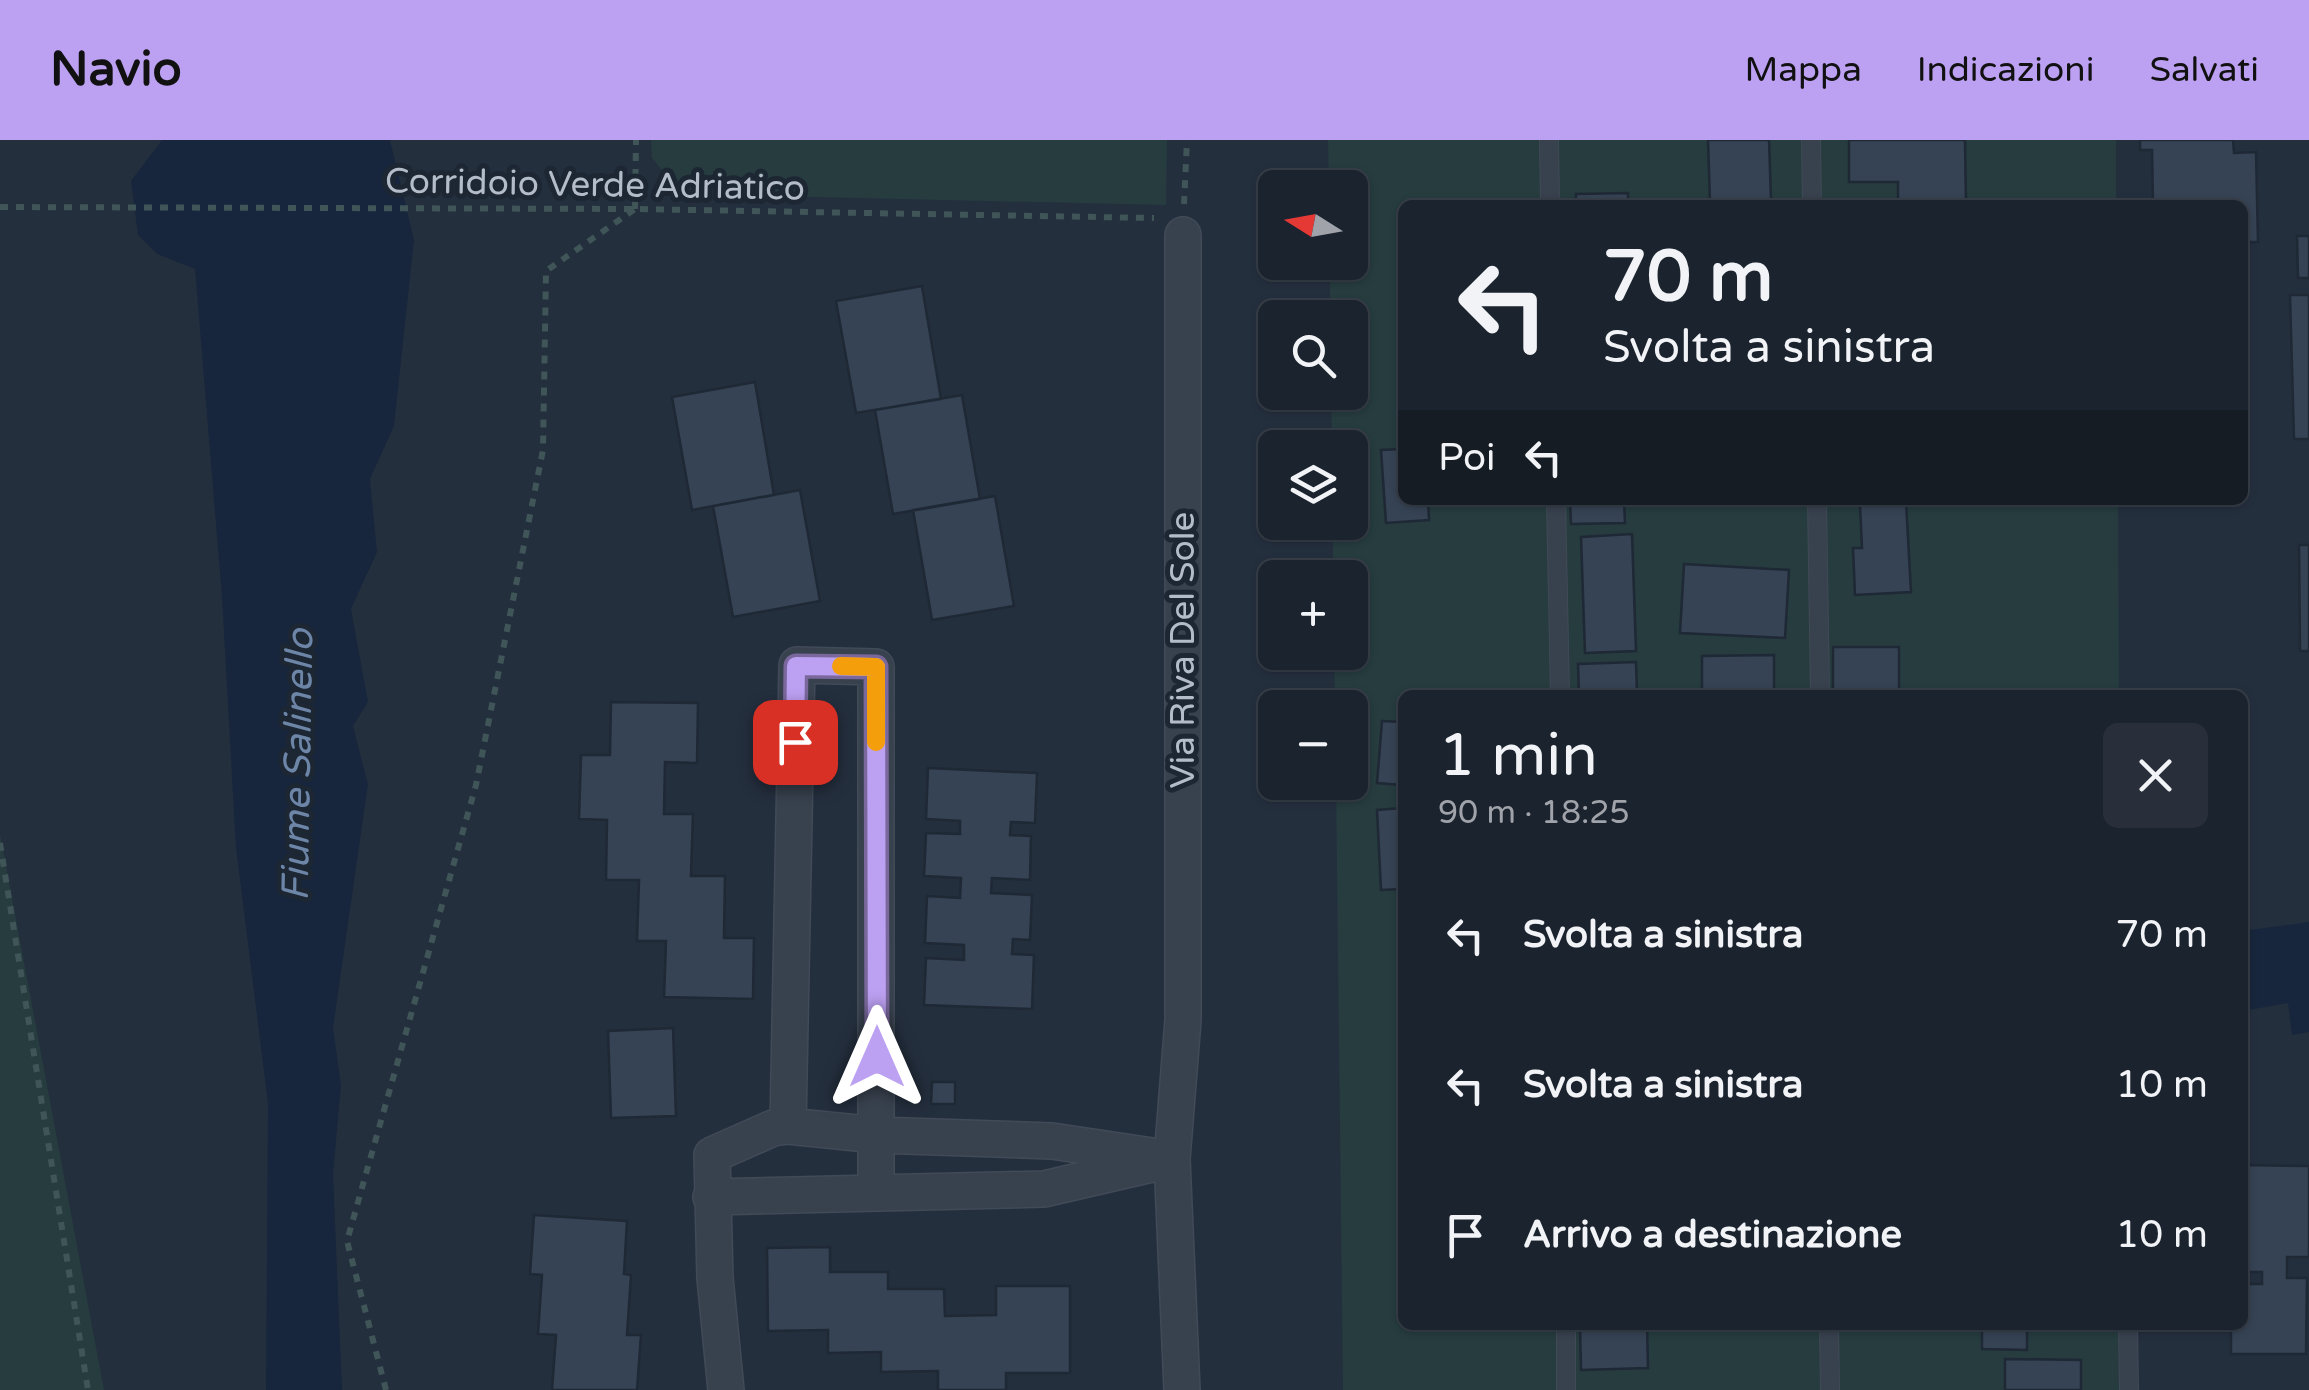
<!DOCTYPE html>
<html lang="it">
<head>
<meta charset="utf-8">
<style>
  :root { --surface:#1b232e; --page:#282f3a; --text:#f1f3f6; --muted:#a0a4aa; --line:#39404a; --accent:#bca0f2 }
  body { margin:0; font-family:"Varela Round",sans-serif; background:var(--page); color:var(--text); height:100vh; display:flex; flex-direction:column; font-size:38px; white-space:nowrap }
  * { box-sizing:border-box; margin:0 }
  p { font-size:32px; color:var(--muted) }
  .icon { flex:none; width:55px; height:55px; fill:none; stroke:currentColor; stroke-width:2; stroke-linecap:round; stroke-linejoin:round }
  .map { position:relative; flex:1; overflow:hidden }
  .panel { position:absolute; left:1398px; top:550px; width:850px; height:640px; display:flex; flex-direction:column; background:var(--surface); border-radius:15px; box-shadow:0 2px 8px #0004,0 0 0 2px var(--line) }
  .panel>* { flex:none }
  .top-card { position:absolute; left:1398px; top:60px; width:850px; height:305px; border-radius:15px; box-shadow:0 2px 8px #0004,0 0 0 2px var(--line); background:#1b232e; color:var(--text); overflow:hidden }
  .needle { width:65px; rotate:281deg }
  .controls { position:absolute; left:1258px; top:30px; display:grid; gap:20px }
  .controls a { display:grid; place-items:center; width:110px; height:110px; border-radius:15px; background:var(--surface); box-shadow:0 2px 8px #0004,0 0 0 2px var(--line); font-size:50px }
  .pin { position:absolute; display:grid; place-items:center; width:85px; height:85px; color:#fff; margin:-42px; border-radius:20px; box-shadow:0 5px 15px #0006 }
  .me { position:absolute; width:110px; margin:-55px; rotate:0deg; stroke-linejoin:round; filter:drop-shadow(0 0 8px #0008) }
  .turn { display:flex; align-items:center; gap:35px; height:210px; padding:0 40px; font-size:45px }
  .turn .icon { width:130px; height:130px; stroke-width:2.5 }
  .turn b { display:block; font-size:70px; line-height:85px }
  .then { display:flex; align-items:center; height:95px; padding:0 40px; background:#0003; gap:20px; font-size:38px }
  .round { display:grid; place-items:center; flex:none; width:105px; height:105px; border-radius:15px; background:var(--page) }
  .overview { display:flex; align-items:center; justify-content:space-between; height:170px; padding:0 40px }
  h1 { font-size:60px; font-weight:600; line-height:75px }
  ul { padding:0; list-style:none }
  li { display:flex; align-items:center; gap:30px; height:150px; padding:0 40px }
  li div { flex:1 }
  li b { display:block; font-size:38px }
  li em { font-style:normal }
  header { display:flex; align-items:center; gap:60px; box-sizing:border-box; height:140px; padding:0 50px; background:var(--accent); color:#111 }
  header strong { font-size:48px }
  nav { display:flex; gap:55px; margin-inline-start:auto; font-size:35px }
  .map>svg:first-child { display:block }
</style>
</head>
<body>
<header>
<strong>Navio</strong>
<nav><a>Mappa</a><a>Indicazioni</a><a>Salvati</a></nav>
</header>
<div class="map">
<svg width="2309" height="1250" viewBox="0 0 2309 1250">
  <rect width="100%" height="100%" fill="#242f3e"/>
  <path fill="#263c3f" d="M651,0H1167L1166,65L682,54L652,18Z
    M1328,0H2116V65H1402V360H2118L2119,555H1402V1185H2123V1250H1343L1336,643L1350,642V568L1335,567L1334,513L1350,512V438L1333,437V383L1350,382V308L1332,307L1331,253L1350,252V178L1330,177V123L1350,122V48L1329,47Z
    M0,694L104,1250H0Z"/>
  <path fill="#17263c" d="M162,0H390L414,100L394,286L370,339L377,412L351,469L368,562L353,586L368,644L333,888L341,945L333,1034L342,1250H266L268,964L236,708L222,457L195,129L157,114L138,95L131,41Z
    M2309,782V892L2292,895L2288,863L2248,870L2243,840V791Z"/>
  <path fill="#364354" stroke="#1f2835" stroke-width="2.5" d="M1708,0H1769L1771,59L1710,61Z
    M1849,0H1965L1966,65H1898V42H1849Z
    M2140,0H2233L2234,13L2256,12L2258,102H2242V65H2153L2152,10H2140Z
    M1628,53V65H1576V54Z
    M2297,96H2309V138H2298Z
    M922,146L941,259L856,273L836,161Z
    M2290,155H2309V299H2294Z
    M755,242L774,355L692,370L672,257Z
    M962,255L980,359L893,374L875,270Z
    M1402,309V360H1428L1429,380L1386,383L1381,310Z
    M800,350L820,461L733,477L713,366Z
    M995,356L1014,466L932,480L913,370Z
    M1570,360H1624L1625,383L1571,384Z
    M1906,362L1911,452L1855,455L1853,408H1862L1860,365Z
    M1632,394L1636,511L1585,513L1581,397Z
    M2299,405H2309V511H2300Z
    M1684,424L1789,430L1785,498L1680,493Z
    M1833,507H1899V555H1833Z
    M1774,515V555H1702V516Z
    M1636,522L1637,555H1579L1578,524Z
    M611,562L698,563L697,623L665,622L664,674H693L691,736H725L724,798H754L753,859L664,857L666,801H637L639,740H606L607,680L579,679L581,615H610Z
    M1382,581L1402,582V645L1377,643Z
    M928,628L1037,633L1035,683L1011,682L1010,695L1031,696L1030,740L992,738L991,753L1032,755L1030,800L1013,799L1012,814L1034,815L1032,869L924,865L926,818L964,820V805L925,803L927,756L960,758L961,738L924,736L926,693L960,694V681L926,679Z
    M1402,668V749L1381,750L1377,670Z
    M673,888L676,976L611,978L608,891Z
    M932,942H955V964H931Z
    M2242,1025L2309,1026V1117H2287V1138H2307L2306,1214H2231V1185H2242V1144H2262V1132H2242Z
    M534,1075L627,1081L624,1134L631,1135L627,1195H641L637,1250H552L556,1195L538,1194L542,1135L530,1134Z
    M830,1107V1132H888V1149H944L945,1176L996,1175V1146H1070V1233H1006V1250H938V1231L881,1232V1212L828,1213V1190L768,1191L767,1108Z
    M1580,1185H1647L1648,1228L1581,1230Z
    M1982,1185H2027V1210L1982,1209Z
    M2005,1219L2081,1220V1250H2005Z"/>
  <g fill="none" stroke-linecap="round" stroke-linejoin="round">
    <defs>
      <path id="lane" d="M1549,0L1550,65
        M1811,0L1812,65
        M1556,360L1560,555
        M1817,360L1820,555
        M1566,1185V1250
        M1829,1185L1830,1250
        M2128,1185L2129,1250"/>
      <path id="street" d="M788,986L797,525L876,527V1053
        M711,1057L1044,1049L1152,1024
        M726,1250L715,1138L712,1015L773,988L788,986L877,995L1052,1001L1172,1019
        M1182,1250L1172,1019L1183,880V95"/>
    </defs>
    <use href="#lane" stroke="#414a57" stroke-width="20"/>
    <use href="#street" stroke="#414a57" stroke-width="38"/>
    <path stroke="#3f5557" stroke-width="6" stroke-dasharray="8 8" stroke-linecap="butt" d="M1184,64L1187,0
      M0,67L635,69L1154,78
      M635,69L636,0
      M0,703L88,1250
      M386,1250L347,1101L476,645L543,310L546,131L635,69"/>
    <use href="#lane" stroke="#38414e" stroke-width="18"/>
    <use href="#street" stroke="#38414e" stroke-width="35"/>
  </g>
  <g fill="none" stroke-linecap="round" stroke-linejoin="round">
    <defs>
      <path id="route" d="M795,602L796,526L876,527L877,917"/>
    </defs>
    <use href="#route" stroke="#7a689d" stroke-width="25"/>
    <use href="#route" stroke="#bca0f2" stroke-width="18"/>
    <path stroke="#f59e0b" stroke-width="18" d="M841,526L876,527V602"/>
  </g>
  <g text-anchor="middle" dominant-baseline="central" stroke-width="10" stroke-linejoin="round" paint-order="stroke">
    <g font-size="35" fill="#b4bcc9" stroke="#1d2633">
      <text transform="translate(595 45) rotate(1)">Corridoio Verde Adriatico</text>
      <text transform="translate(1183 510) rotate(-90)">Via Riva Del Sole</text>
    </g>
    <g font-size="38" font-style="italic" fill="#6d86a8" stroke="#1d2633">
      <text transform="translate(298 625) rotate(-89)">Fiume Salinello</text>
    </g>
  </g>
</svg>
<div class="controls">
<a><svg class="needle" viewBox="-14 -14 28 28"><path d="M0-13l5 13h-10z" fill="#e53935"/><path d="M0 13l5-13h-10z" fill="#a0a4aa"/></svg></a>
<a><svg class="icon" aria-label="search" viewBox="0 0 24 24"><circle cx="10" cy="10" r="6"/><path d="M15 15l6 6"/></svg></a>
<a><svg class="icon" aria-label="layers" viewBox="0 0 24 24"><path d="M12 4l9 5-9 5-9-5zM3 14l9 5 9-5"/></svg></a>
<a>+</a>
<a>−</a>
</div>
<div class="pin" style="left:795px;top:602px;background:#d93025"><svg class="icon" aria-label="arrive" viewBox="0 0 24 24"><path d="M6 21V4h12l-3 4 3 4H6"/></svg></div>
<svg class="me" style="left:877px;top:917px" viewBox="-20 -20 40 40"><path d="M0-17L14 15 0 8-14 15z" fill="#bca0f2" stroke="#fff" stroke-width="4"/></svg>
<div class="top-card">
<div class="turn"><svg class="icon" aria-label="left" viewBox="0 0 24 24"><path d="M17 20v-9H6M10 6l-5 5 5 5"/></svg><div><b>70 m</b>Svolta a sinistra</div></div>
<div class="then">Poi<svg class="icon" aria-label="left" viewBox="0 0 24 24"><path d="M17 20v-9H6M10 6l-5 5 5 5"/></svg></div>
</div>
<section class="panel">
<div class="overview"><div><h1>1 min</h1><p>90 m · 18:25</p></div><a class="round"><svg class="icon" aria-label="close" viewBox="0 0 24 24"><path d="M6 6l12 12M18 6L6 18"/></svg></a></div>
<ul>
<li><svg class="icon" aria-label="left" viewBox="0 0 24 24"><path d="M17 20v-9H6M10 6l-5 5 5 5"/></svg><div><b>Svolta a sinistra</b></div><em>70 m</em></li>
<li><svg class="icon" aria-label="left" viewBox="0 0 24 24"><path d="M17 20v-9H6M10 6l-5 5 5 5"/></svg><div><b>Svolta a sinistra</b></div><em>10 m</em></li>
<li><svg class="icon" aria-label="arrive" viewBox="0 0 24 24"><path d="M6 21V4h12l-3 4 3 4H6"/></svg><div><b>Arrivo a destinazione</b></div><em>10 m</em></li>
</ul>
</section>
</div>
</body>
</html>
